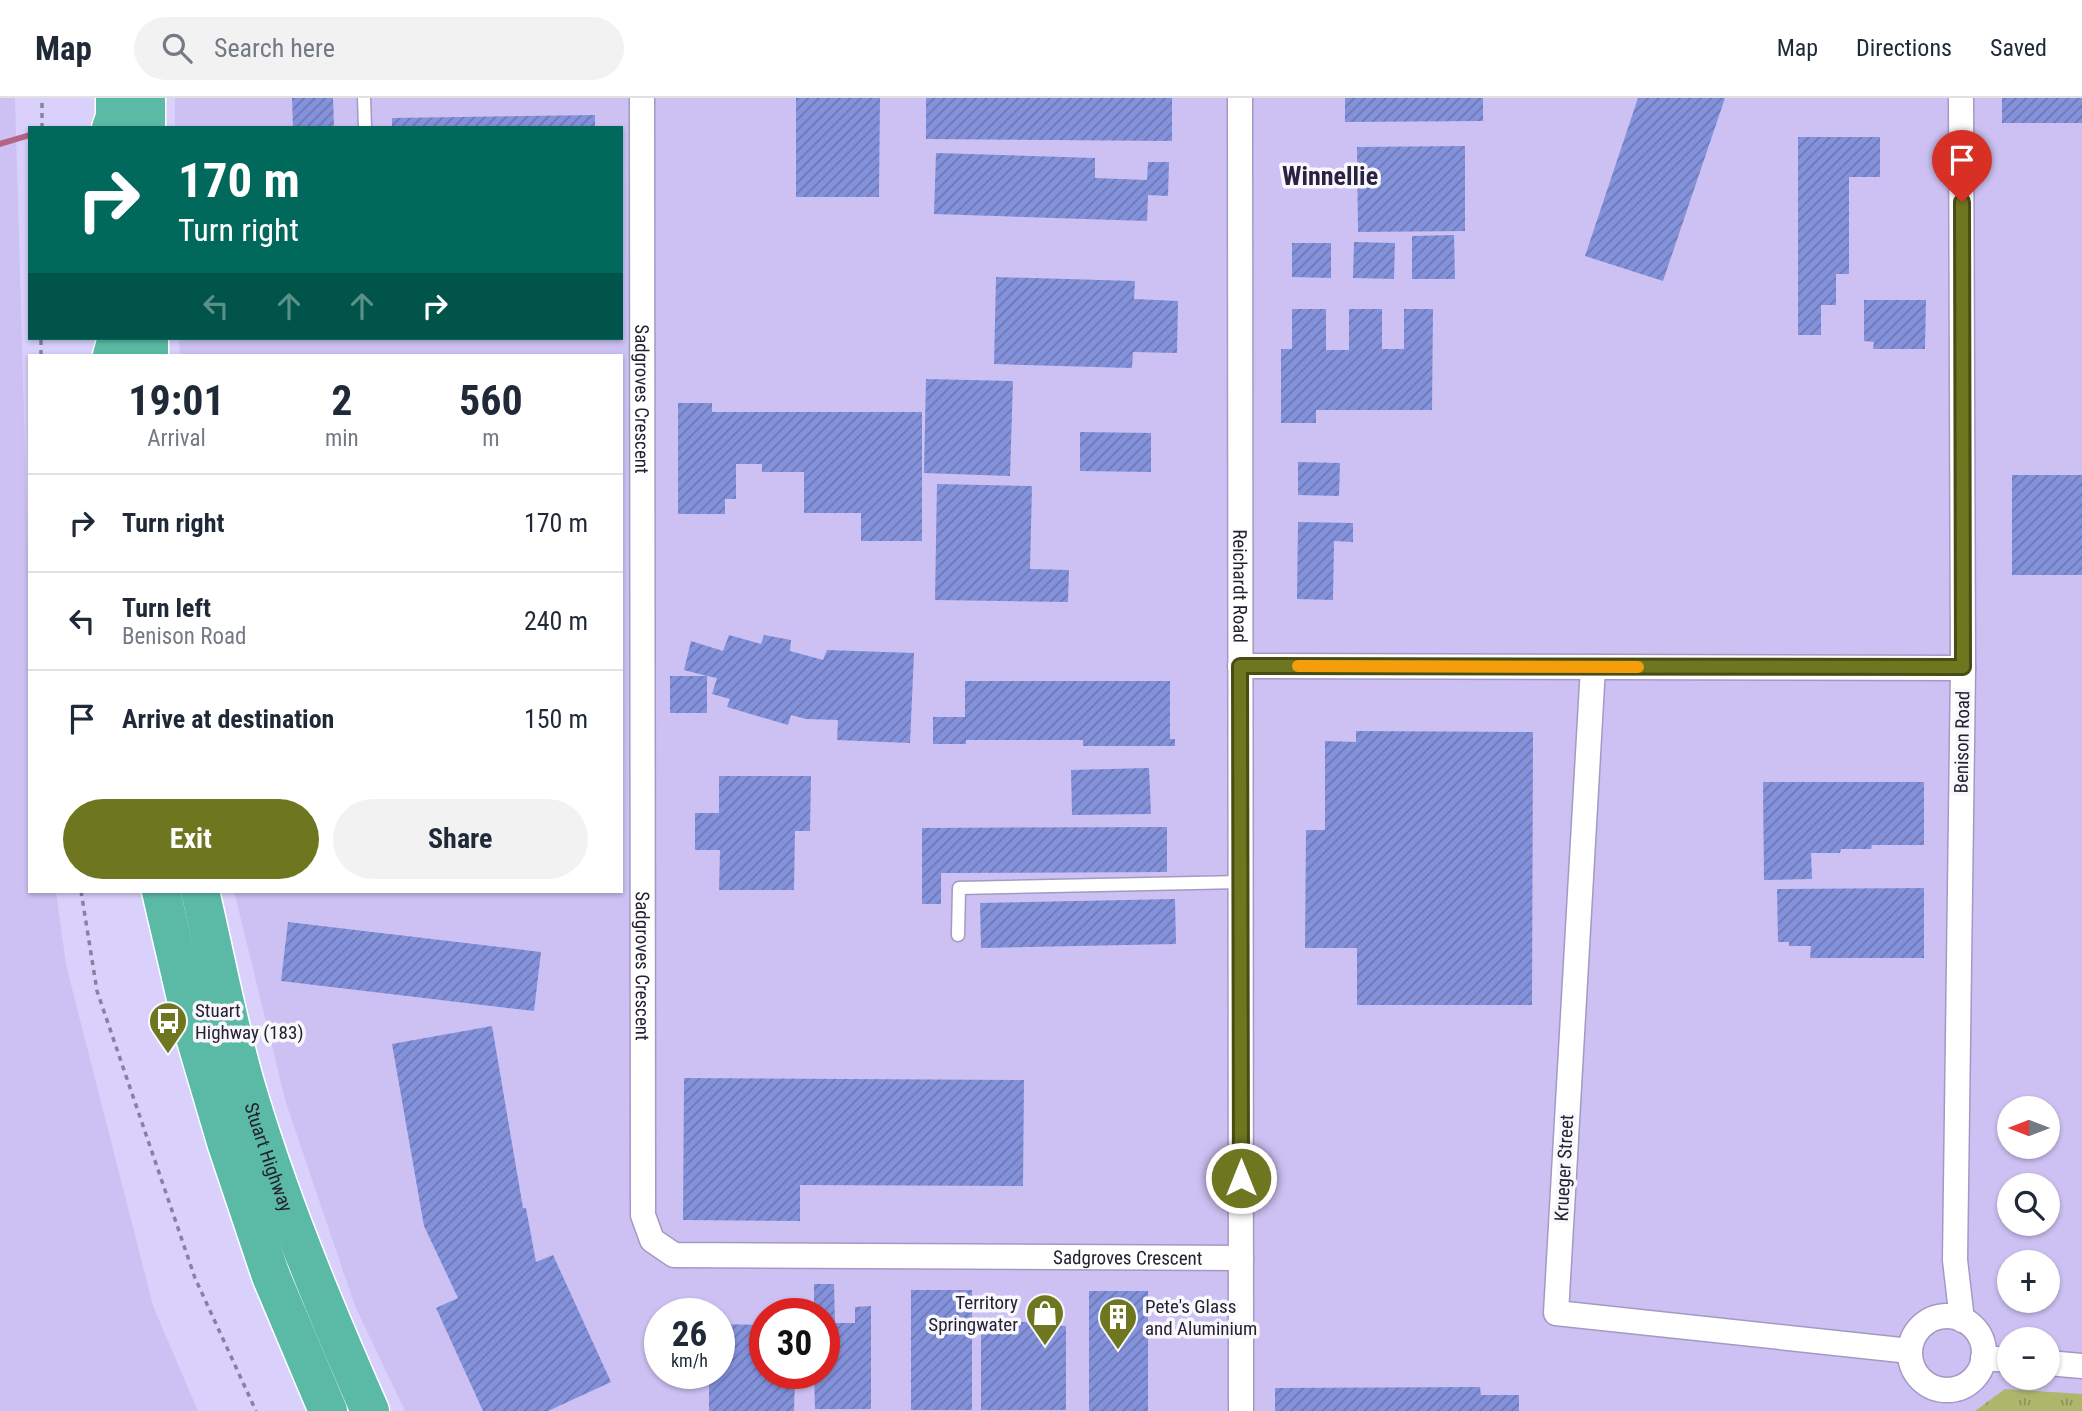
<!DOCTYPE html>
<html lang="en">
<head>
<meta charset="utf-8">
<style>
  :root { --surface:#fff; --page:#f2f2f3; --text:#1f2937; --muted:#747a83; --line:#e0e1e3; --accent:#6e761f }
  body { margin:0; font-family:"Roboto Condensed",sans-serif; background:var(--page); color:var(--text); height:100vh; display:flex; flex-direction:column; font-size:26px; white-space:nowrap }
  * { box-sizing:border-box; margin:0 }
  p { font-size:23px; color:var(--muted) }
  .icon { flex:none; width:38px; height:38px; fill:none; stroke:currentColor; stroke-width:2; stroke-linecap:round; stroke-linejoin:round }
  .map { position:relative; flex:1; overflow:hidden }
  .sheet { position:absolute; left:28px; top:256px; width:595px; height:539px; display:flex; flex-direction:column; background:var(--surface); border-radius:0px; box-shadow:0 2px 5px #0004 }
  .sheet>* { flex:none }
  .guide { position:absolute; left:28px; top:28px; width:595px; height:214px; border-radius:0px; box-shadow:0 2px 5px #0004; background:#00695c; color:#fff; overflow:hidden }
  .needle { width:46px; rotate:270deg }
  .fabs { position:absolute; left:1997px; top:998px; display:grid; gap:14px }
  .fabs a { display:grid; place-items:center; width:63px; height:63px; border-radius:50%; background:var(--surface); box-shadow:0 2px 5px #0004; font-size:35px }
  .speed { position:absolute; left:644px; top:1200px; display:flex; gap:14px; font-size:35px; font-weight:700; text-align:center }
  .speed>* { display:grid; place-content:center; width:91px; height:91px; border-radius:50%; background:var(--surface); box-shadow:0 2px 5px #0004; line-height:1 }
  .speed small { font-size:18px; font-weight:400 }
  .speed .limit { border:10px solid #d22; background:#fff; color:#111 }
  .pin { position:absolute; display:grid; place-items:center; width:60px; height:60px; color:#fff; margin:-72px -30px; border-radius:50% 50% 50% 0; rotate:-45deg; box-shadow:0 0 7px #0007 }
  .pin .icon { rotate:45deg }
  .me { position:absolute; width:77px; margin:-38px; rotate:0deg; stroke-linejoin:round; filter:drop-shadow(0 0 5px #0008) }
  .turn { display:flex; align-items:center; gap:24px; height:147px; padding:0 35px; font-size:32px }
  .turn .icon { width:91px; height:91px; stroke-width:2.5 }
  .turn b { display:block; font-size:49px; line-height:60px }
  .lanes { display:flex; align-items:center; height:66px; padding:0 35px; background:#0003; justify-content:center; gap:35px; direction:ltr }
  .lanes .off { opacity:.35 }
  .eta { display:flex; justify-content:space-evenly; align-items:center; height:119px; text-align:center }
  .eta b { font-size:42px; font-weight:700; line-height:49px }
  .primary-button { display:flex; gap:14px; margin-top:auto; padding:14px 35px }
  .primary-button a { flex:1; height:80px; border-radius:42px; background:var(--accent); color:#fff; font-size:28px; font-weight:700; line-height:80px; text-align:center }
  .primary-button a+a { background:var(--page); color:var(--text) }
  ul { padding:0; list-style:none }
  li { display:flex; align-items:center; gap:21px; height:98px; padding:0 35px; border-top:2px solid var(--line) }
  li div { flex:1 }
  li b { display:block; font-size:26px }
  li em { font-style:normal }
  header { display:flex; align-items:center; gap:42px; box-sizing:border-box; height:98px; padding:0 35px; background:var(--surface); border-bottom:2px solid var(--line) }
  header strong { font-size:33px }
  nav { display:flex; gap:38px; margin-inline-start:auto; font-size:24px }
  .search { width:490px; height:63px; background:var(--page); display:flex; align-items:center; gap:18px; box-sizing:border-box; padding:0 24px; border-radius:38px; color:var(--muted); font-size:26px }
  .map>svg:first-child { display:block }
</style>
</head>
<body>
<header>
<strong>Map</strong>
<div class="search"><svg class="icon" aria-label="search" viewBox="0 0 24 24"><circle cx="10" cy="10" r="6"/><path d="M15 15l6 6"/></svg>Search here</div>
<nav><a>Map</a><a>Directions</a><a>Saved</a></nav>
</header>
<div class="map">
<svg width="2082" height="1313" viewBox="0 0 2082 1313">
  <defs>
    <pattern id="grass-tufts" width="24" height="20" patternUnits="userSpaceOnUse" patternTransform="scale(1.75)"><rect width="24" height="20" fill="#adb76c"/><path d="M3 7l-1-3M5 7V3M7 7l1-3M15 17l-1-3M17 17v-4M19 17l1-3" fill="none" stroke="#8d9459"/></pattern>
    <pattern id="building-hatch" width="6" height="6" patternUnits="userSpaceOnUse" patternTransform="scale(1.75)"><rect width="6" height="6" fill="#8492dc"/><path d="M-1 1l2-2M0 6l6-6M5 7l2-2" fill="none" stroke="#6c77b3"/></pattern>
  </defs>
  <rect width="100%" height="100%" fill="#d9d0fc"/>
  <path fill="#ccc1f2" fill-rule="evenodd" d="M0,0H15L30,529V793H56L66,867L153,1208L198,1313H0Z
    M175,0H2082V1313H405L355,1208L286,1005L234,793H621V257H180L179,240H621V30H175ZM2009,1010H2048V1048H2009ZM2009,1087H2048V1125H2009ZM2009,1164H2048V1202H2009ZM660,1216H719V1276H660ZM765,1216H824V1276H765ZM2009,1241H2048V1279H2009Z"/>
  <path fill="url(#grass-tufts)" d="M2005,1291L2082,1296V1313H1975Z"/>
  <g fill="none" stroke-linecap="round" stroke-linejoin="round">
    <path stroke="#b46485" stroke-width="6" d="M0,46L30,37"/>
  </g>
  <path fill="url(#building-hatch)" d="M292,0H333L334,30H293Z
    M796,0H880L879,99H796Z
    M926,0H1172V43L926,41Z
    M1345,0H1483V23L1345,24Z
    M1638,0H1725L1663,183L1585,158Z
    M2002,0H2082V25H2002Z
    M595,17V30H392V20Z
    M1798,39H1880V79H1849V176H1836V207H1821V237H1798Z
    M1465,48V133L1358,134L1357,49Z
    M936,55L1095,60V80L1147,82L1148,64H1169L1168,98L1148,97L1147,123L934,116Z
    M1454,137L1455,181H1412V138Z
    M1354,144L1395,145L1394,181L1353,180Z
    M1292,145H1331V180L1292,179Z
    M996,179L1135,183L1134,201L1178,203L1177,255L1133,254L1132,270L994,266Z
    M1864,202H1926L1925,251H1873L1874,244L1864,243Z
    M1292,211H1326V252H1349V211H1382V251H1404V211H1433L1432,312H1316V325H1281V251H1292Z
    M926,281L1013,283L1010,378L924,375Z
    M678,305H712V314H922V443H861V415H804V374H762V366H736V401H725V416H678Z
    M1080,334L1151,335V374L1080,373Z
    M1298,364L1340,365L1339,398L1298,397Z
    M2012,377H2082V477H2012Z
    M937,386L1032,388L1030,471L1069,472L1068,504L935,502Z
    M1298,424L1353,425V444L1334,443L1333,502L1297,501Z
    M729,537L761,546L764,537L791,542L790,553L823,562L827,552L914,555L910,645L837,642L838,622L806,621L791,617L788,627L727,609L730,601L712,596L717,580L707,578V615H670V578H707L684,572L691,543L723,553Z
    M965,583H1170V641H1175V648H1083V642H966V646H933V619H965Z
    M1356,633L1533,634L1532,907H1357V850H1305L1306,732H1325V643L1356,644Z
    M1149,670L1151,716L1072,717L1071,672Z
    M719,678H811L810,733H795L794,792H719L720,752H695V715H719Z
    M1763,684H1924V747H1872L1871,751H1841L1840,755H1811L1812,781L1764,782Z
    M1167,729V774L941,775V806H922V730Z
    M1924,790V860H1810L1811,848H1789V844H1778L1777,791Z
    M1175,801L1176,846L981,850L980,805Z
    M288,824L541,854L534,913L281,883Z
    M492,928L523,1110H526L536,1164L553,1157L611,1284L548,1313H483L436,1210L458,1200L424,1128L392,946Z
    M684,980L1024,982L1023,1088L800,1087V1123L683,1122Z
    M814,1186H834L835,1225H855V1209L871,1208V1311H815L814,1276H824V1216H814Z
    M911,1192H972V1312H911Z
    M1089,1193H1148V1313H1089Z
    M1002,1224H1046V1228H1066V1312H981V1228H1002Z
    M719,1226L765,1227V1276H795L794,1313H709V1276H719Z
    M1480,1289L1481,1297H1519V1313H1275V1290Z"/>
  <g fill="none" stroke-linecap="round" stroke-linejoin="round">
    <defs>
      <path id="service" d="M364,0L365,30
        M958,837L959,790L1241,784"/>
      <g id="minor">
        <path id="s1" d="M642,0L643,1117L652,1142L674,1157L1241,1160"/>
        <path id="s2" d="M1240,0L1241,1313"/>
        <path d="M1961,0L1963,570L1955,1162L1962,1222"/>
        <path d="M1240,568L1963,570"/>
        <path d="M1593,569L1556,1215L1910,1253"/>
        <circle cx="1947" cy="1255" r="37"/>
        <path d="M1983,1260L2009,1262"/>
        <path d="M2048,1265L2082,1268"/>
      </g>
      <g id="trunk">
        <path d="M146,0V30"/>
        <path d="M111,30L115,19V0"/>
        <path d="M149,240V257"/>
        <path d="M112,257L117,240"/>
        <path d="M161,793L195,939L227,1047L271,1178L328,1313"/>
        <path id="s3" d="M200,793C215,857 227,922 245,985C278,1098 323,1206 370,1313"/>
      </g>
    </defs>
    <use href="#service" stroke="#a39ac4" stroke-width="15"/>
    <use href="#minor" stroke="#a39ac4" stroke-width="27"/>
    <use href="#trunk" stroke="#fff" stroke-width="41"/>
    <path stroke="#8781a0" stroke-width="3.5" stroke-dasharray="5 5" stroke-linecap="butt" d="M42,30V0
      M41,257V240
      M81,793L97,893L195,1180L256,1313"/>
    <use href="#service" stroke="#fff" stroke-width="12"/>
    <use href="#minor" stroke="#fff" stroke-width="24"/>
    <use href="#trunk" stroke="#5bbaa6" stroke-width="38"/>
  </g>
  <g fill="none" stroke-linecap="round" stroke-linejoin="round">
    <defs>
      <path id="route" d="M1241,1080L1240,568L1963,569L1962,104"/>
    </defs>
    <use href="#route" stroke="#484d14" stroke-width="18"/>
    <use href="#route" stroke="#6e761f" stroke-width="12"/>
    <path stroke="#f59e0b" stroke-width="12" d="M1298,568L1638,569"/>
  </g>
  <defs>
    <symbol id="bus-pin" viewBox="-11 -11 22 30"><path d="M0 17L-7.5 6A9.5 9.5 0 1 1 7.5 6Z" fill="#6e761f" stroke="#f8f7fc"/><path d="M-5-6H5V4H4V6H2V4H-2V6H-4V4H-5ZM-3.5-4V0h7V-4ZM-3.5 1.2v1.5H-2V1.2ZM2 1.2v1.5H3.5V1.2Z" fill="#fff"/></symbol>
    <symbol id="shop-pin" viewBox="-11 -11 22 30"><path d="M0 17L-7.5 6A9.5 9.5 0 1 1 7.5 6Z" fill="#6e761f" stroke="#f8f7fc"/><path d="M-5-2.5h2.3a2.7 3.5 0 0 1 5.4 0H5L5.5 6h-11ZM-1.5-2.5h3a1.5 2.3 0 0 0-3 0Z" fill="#fff"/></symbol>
    <symbol id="building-pin" viewBox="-11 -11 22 30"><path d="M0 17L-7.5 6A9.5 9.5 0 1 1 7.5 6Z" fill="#6e761f" stroke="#f8f7fc"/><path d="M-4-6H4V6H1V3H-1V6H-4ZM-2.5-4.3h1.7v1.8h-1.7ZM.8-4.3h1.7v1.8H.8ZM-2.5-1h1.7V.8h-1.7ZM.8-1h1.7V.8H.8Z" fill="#fff"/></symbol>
  </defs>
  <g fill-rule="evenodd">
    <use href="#bus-pin" x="146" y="901" width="44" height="60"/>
    <use href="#shop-pin" x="1023" y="1193" width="44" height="60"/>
    <use href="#building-pin" x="1096" y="1197" width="44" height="60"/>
  </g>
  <g text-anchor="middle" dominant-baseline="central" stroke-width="7" stroke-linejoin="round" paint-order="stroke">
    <g font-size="19" fill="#252132" stroke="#f8f7fc">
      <text stroke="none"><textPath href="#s1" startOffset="301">Sadgroves Crescent</textPath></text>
      <text stroke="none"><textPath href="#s2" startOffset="488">Reichardt Road</textPath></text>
      <text transform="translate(1962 644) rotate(-89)">Benison Road</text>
      <text stroke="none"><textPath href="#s1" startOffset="868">Sadgroves Crescent</textPath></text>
      <text stroke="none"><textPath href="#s3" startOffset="275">Stuart Highway</textPath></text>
      <text transform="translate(1564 1070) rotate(-87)">Krueger Street</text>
      <text stroke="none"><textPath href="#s1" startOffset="1624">Sadgroves Crescent</textPath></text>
    </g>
    <g font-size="19" fill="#252132" stroke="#f8f7fc" text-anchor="start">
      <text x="195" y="912">Stuart<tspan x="195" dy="22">Highway (183)</tspan></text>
      <text x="1018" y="1204" text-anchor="end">Territory<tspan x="1018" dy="22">Springwater</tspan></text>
      <text x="1145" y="1208">Pete's Glass<tspan x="1145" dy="22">and Aluminium</tspan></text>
    </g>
    <g font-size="26" font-weight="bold" fill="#2b2243" stroke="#f8f7fc">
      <text x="1330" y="78">Winnellie</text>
    </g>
  </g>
</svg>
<div class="fabs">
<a><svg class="needle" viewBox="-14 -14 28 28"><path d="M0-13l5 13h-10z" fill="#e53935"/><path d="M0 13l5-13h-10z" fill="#747a83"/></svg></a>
<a><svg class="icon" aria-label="search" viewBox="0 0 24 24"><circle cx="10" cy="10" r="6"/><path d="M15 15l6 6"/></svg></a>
<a>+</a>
<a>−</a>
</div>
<div class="speed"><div>26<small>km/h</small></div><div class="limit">30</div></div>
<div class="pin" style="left:1962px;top:104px;background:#d93025"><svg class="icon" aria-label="arrive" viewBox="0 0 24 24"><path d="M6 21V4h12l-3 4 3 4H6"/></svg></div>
<svg class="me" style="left:1241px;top:1080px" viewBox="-20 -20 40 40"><circle r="17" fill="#6e761f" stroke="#fff" stroke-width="3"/><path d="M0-11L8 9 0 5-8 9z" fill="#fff"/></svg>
<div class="guide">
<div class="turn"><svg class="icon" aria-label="right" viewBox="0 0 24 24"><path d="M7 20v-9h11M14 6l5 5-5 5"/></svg><div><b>170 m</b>Turn right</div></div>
<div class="lanes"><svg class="icon off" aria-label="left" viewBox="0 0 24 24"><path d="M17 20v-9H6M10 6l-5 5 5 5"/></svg><svg class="icon off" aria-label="ahead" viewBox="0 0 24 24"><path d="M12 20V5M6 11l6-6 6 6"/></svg><svg class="icon off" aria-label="ahead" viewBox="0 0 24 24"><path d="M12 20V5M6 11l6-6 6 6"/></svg><svg class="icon" aria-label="right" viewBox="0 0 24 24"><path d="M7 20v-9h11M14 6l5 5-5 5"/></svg></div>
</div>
<section class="sheet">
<div class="eta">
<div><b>19:01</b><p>Arrival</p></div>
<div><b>2</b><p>min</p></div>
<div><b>560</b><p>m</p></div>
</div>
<ul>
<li><svg class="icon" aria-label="right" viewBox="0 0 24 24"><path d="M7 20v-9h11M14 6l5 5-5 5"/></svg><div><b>Turn right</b></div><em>170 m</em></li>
<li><svg class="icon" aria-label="left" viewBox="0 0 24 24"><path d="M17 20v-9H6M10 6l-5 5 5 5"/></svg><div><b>Turn left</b><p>Benison Road</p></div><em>240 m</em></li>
<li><svg class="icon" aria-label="arrive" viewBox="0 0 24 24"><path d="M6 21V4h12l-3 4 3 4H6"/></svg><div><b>Arrive at destination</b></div><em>150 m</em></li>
</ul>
<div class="primary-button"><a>Exit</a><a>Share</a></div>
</section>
</div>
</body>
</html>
